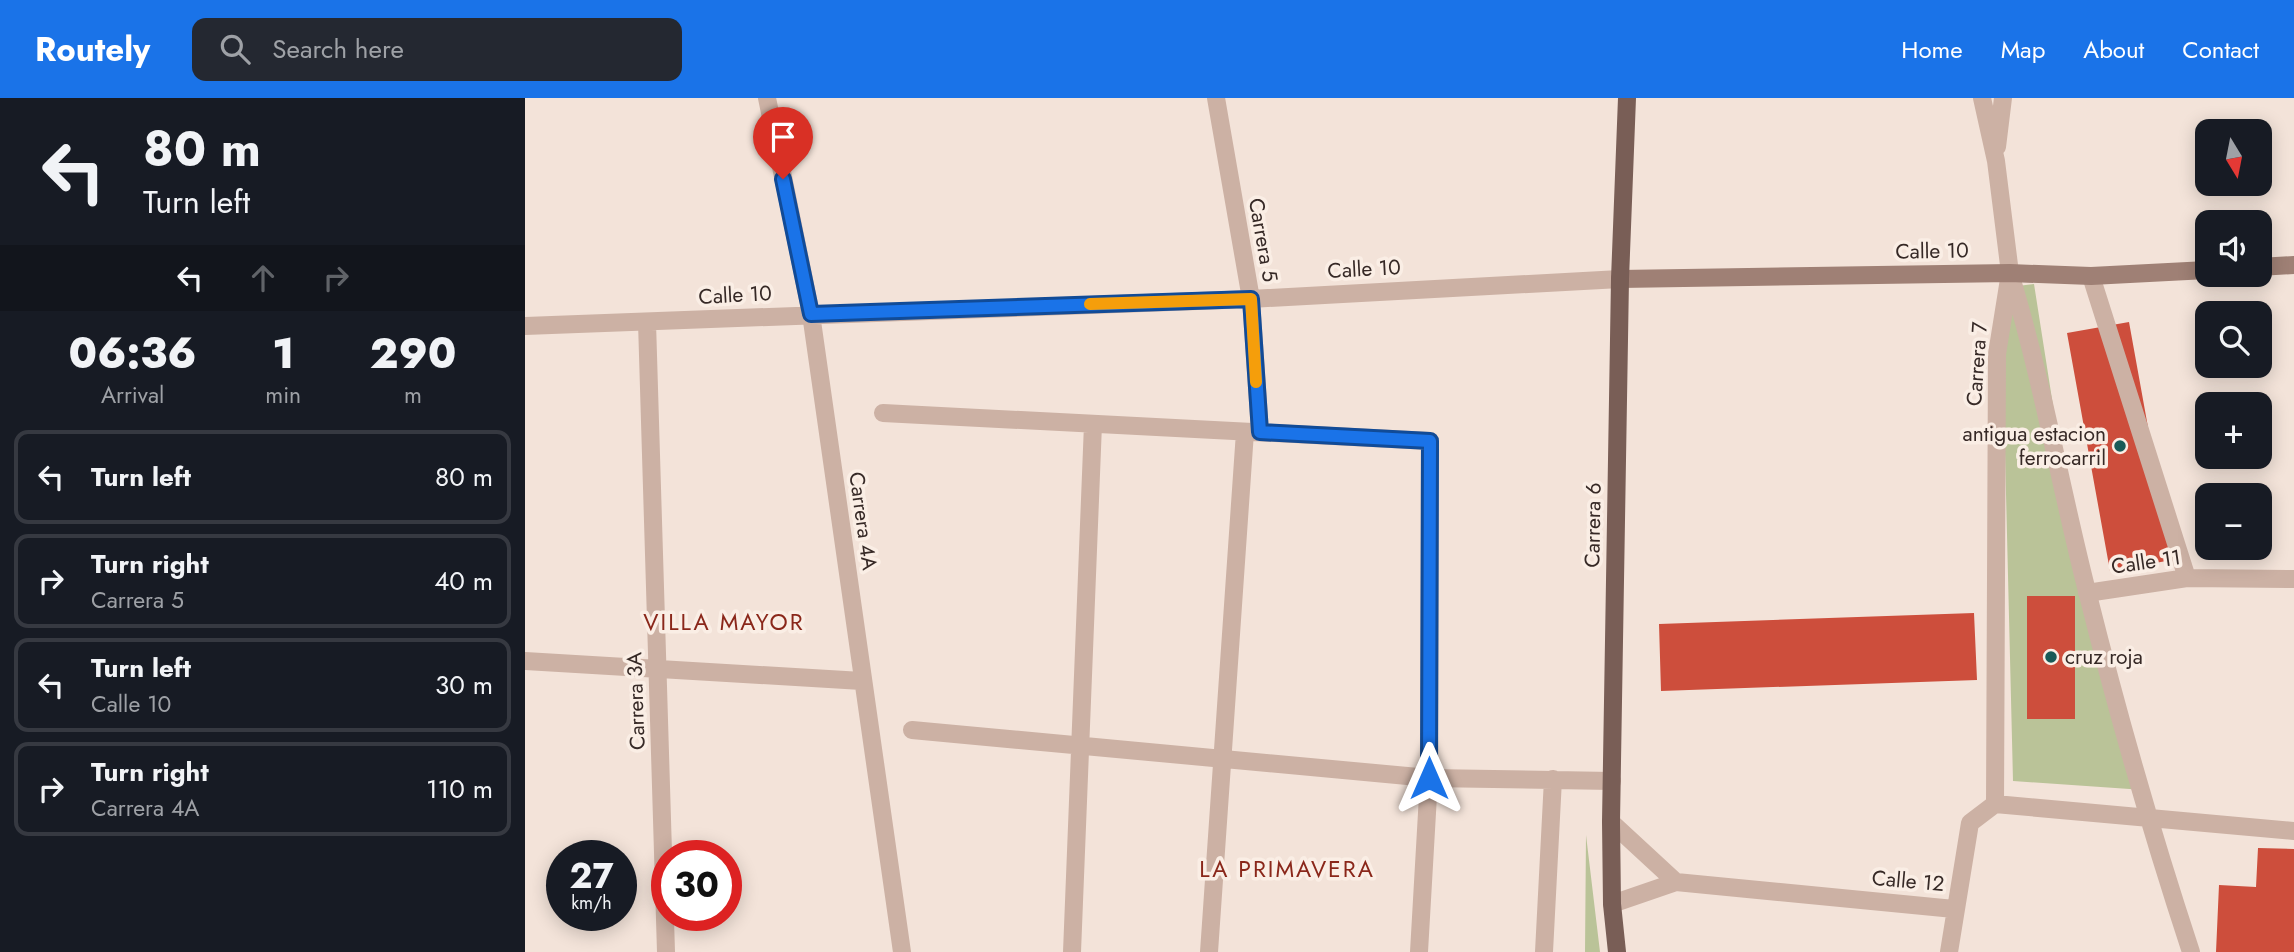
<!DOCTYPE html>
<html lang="en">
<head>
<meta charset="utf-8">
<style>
  :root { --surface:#171b24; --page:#242831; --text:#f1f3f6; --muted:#9ea1a6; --line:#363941; --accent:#1a73e8 }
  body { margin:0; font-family:Jost,sans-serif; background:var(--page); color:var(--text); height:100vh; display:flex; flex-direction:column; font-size:26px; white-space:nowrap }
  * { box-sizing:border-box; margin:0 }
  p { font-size:23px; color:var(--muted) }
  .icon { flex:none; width:38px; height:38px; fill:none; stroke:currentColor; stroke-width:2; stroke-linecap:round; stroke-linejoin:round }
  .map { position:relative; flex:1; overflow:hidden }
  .sheet { display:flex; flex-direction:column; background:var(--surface); width:525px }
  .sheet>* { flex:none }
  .banner { background:#171b24; color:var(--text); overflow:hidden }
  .needle { width:46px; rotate:170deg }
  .tools { position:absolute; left:1670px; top:21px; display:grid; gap:14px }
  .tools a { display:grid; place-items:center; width:77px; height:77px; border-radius:14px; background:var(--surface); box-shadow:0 4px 18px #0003; font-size:35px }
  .speed { position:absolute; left:21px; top:742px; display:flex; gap:14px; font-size:35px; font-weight:700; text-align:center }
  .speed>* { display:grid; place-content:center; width:91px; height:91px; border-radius:50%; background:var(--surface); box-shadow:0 4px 18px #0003; line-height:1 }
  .speed small { font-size:18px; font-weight:400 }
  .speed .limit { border:10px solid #d22; background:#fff; color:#111 }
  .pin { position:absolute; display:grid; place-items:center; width:60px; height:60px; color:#fff; margin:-72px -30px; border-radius:50% 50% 50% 0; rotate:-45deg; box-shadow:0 0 7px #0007 }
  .pin .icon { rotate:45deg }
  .me { position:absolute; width:77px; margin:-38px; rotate:0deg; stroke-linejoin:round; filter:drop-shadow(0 0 5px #0008) }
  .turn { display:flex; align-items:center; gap:24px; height:147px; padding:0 28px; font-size:32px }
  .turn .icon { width:91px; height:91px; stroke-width:2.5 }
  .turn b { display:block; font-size:49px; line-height:60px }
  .lanes { display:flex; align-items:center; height:66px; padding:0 28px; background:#0003; justify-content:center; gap:35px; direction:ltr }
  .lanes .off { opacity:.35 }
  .eta { display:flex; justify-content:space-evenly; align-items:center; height:119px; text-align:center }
  .eta b { font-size:42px; font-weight:800; line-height:49px }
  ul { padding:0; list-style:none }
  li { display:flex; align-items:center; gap:21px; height:94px; margin:0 14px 10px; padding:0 14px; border:4px solid var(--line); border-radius:14px }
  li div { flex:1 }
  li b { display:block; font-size:26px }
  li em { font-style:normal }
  header { display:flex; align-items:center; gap:42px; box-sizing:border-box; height:98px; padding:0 35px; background:var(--accent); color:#fff }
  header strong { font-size:33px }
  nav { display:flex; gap:38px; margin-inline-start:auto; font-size:24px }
  .search { width:490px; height:63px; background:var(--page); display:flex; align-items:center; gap:18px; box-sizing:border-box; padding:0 24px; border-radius:14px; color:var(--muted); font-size:26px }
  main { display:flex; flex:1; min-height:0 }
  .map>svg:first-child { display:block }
</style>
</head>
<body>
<header>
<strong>Routely</strong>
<div class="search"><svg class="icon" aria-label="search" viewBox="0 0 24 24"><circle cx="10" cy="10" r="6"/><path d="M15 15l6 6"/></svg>Search here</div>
<nav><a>Home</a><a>Map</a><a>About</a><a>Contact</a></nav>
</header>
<main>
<section class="sheet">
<div class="banner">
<div class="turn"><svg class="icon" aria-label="left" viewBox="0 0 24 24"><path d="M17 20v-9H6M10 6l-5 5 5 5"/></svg><div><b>80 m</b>Turn left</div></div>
<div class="lanes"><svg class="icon" aria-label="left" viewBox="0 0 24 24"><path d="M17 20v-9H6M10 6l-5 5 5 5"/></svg><svg class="icon off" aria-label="ahead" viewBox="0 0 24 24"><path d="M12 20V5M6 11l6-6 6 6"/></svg><svg class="icon off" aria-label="right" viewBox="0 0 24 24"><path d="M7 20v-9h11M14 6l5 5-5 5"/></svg></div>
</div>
<div class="eta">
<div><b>06:36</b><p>Arrival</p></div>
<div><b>1</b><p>min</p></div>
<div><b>290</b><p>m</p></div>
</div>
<ul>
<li><svg class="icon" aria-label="left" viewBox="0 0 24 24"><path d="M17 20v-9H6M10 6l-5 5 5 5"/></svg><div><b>Turn left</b></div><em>80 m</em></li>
<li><svg class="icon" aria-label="right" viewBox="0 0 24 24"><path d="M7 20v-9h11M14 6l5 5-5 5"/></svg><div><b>Turn right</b><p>Carrera 5</p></div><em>40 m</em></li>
<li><svg class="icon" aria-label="left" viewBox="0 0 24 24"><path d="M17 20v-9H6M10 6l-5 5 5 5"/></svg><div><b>Turn left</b><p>Calle 10</p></div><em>30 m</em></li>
<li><svg class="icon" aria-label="right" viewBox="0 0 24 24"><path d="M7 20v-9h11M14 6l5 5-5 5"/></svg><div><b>Turn right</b><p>Carrera 4A</p></div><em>110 m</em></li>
</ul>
</section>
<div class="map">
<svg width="1769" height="854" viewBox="0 0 1769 854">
  <rect width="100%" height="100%" fill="#f3e3d9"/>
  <path fill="#bac398" d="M1509,186L1558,499L1619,692L1488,683L1476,190Z
    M1061,737L1075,854H1060Z"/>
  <path fill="#cd4e3c" d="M1604,224L1647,462L1585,473L1542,235Z
    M1502,498H1550V621H1502Z
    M1449,515L1452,582L1136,593L1134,526Z
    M1733,750L1769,751V854H1691L1694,787L1731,789Z"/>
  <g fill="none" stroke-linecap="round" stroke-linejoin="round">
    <path stroke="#ccb1a4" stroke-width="18" d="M242,0L286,216L377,854
      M691,0L726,201L735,334
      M1457,0L1471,63L1485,175L1472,256L1470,706
      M1472,49L1478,0
      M1566,178L1662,480
      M1487,182C1518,286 1536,392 1563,497C1593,617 1627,736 1666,854
      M122,224L141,854
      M0,228L726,201L1095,181
      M358,315L905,343L904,680L894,854
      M1562,495L1662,480L1769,481
      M0,563L337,583
      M387,632L904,680L1087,683
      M1086,724L1151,784
      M1087,806L1151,784L1429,811
      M547,854L568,326
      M684,854L720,334
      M1019,854L1028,681
      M1424,854L1445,725L1470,706L1769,733"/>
    <path stroke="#9f8075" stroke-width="18" d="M1734,169L1769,167
      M1095,181L1485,175L1566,178L1682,172"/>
    <path stroke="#795e56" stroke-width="18" d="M1092,854L1087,806L1086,724L1095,181L1102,0"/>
  </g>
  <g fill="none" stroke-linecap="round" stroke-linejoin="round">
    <defs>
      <path id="route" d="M258,81L286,216L726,201L735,334L905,343L904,680"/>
    </defs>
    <use href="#route" stroke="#114b97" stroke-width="18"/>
    <use href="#route" stroke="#1a73e8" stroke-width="12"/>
    <path stroke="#f59e0b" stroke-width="12" d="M565,206L726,201L731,284"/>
  </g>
  <g fill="#195a57" stroke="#faeee5" stroke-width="2.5">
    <circle cx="1595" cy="348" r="7"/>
    <circle cx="1526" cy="559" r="7"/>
  </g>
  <g text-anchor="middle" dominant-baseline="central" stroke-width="7" stroke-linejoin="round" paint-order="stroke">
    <g font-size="21" fill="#362926" stroke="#faeee5">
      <text transform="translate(738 142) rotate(80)">Carrera 5</text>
      <text transform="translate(1407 153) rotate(-1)">Calle 10</text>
      <text transform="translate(839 171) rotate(-3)">Calle 10</text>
      <text transform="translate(210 197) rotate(-3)">Calle 10</text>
      <text transform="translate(1452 266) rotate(-86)">Carrera 7</text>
      <text transform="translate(338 423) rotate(82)">Carrera 4A</text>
      <text transform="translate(1068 427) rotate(-89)">Carrera 6</text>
      <text transform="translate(1621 464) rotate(-8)">Calle 11</text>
      <text transform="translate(111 603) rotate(-92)">Carrera 3A</text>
      <text transform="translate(1383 783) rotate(5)">Calle 12</text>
    </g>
    <g font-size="21" fill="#362926" stroke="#faeee5" text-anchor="end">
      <text x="1581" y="336">antigua estacion<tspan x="1581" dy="24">ferrocarril</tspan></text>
      <text x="1540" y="559" text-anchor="start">cruz roja</text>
    </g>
    <g font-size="23" letter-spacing="2" fill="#8a271a" stroke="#faeee5">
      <text x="199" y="524">VILLA MAYOR</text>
      <text x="762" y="771">LA PRIMAVERA</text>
    </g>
  </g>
</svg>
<div class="tools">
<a><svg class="needle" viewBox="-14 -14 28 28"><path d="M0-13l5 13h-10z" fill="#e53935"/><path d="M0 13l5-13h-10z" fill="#9ea1a6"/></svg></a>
<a><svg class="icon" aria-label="sound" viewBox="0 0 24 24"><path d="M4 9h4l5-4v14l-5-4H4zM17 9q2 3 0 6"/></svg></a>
<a><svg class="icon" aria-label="search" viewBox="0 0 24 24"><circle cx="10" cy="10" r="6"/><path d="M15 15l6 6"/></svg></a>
<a>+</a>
<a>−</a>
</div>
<div class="speed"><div>27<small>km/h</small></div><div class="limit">30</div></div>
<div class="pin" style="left:258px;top:81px;background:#d93025"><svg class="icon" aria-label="arrive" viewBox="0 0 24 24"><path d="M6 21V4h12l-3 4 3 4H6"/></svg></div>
<svg class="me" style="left:904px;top:680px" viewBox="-20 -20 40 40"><path d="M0-17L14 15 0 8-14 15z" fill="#1a73e8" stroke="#fff" stroke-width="4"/></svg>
</div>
</main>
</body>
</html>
